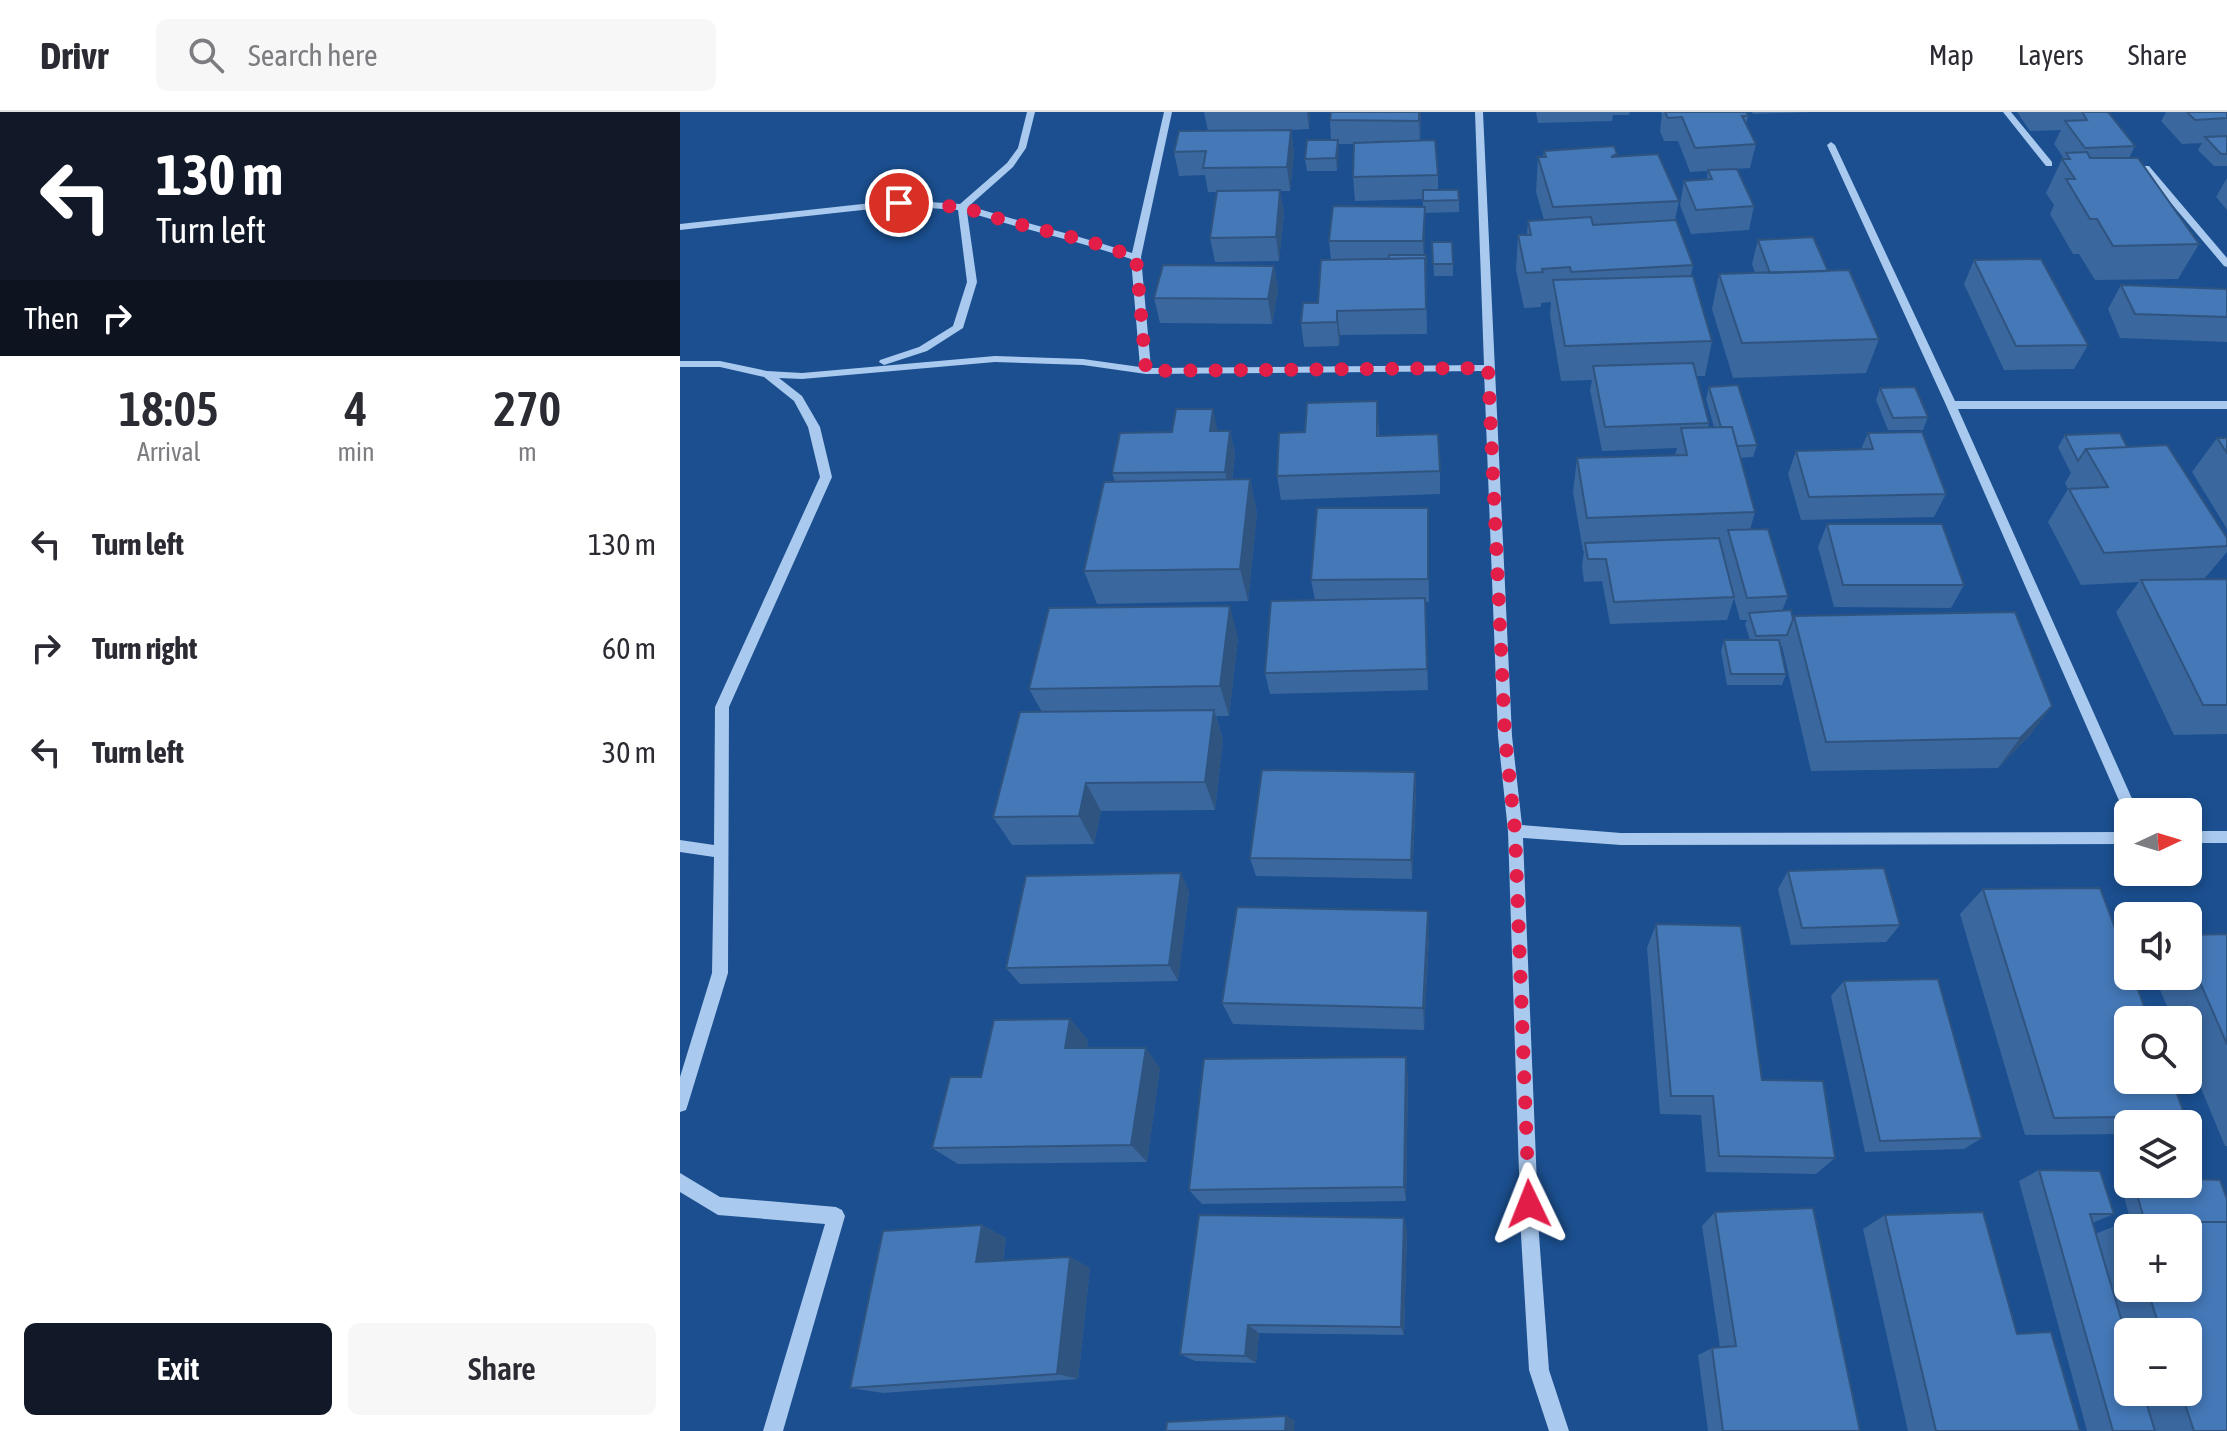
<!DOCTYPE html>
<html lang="en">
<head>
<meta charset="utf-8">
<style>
  :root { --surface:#fff; --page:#f7f7f7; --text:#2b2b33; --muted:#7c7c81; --line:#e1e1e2; --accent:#111827 }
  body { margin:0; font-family:"Asap Condensed",sans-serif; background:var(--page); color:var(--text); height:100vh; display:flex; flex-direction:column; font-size:30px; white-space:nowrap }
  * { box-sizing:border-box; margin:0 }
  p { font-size:26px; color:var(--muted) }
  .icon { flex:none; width:44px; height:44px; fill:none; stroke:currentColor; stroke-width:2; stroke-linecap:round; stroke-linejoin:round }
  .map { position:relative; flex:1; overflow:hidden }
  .details { display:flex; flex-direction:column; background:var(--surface); width:680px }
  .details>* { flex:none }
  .banner { background:#111827; color:#fff; overflow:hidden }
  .needle { width:52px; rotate:86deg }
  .buttons { position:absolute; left:1434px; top:686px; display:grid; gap:16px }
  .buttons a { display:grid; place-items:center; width:88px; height:88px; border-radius:12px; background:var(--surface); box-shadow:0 4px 12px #0003; font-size:40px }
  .pin { position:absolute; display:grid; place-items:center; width:68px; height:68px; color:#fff; margin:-34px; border:4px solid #fff; border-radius:50%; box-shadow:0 2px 8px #0007 }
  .me { position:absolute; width:88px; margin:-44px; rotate:358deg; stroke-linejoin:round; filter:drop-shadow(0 0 6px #0008) }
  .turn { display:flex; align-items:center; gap:28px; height:168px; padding:0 24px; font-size:36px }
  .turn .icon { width:104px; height:104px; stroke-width:2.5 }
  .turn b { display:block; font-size:56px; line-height:68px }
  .then { display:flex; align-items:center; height:76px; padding:0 24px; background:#0003; gap:16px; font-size:30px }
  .eta { display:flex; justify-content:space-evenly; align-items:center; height:136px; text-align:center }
  .eta b { font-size:48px; font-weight:600; line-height:56px }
  .primary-button { display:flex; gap:16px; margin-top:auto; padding:16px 24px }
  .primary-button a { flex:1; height:92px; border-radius:12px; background:var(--accent); color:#fff; font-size:32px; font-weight:600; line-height:92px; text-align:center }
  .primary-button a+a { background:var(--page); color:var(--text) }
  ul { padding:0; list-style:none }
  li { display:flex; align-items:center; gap:24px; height:104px; padding:0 24px }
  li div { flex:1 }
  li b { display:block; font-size:30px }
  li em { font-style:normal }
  header { display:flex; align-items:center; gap:48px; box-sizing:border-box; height:112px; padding:0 40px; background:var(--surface); border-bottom:2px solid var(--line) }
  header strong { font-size:38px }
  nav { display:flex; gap:44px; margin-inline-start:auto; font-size:28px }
  .search { width:560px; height:72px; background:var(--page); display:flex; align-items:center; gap:20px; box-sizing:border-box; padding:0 28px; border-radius:12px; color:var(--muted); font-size:30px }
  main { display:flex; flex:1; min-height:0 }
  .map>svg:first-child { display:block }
</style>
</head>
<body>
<header>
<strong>Drivr</strong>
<div class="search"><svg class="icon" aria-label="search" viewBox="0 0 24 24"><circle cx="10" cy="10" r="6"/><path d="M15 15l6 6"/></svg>Search here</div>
<nav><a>Map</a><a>Layers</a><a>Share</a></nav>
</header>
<main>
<section class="details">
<div class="banner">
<div class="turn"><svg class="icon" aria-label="left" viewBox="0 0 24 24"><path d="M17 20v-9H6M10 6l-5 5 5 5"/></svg><div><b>130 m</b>Turn left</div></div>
<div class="then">Then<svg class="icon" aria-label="right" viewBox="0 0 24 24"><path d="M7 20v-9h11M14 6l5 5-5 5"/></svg></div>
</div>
<div class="eta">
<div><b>18:05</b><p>Arrival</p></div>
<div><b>4</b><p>min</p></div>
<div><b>270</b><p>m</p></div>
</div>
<ul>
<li><svg class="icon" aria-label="left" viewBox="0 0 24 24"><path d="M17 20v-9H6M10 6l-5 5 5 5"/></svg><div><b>Turn left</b></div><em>130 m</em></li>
<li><svg class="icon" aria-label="right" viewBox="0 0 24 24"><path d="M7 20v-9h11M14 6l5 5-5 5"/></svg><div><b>Turn right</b></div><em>60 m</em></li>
<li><svg class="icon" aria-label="left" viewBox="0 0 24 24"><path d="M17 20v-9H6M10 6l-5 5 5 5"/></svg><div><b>Turn left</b></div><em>30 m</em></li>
</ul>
<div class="primary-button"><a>Exit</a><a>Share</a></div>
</section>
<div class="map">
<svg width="1547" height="1319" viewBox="0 0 1547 1319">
  <rect width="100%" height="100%" fill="#1b4f8f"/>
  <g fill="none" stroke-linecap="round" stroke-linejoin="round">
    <path fill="#a9c9ee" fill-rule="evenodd" d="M347,0H355L346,36L333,55L289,94C343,111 398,123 452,141L484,0H492L461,145L471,256L804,253L795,0H803L832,624L842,713L941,721L1448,720V732L941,733L843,726L859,1123L869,1258L889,1319H869L849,1258L841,1123L828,719L818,624L804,259L466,262L403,253L315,250L122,267L99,266L122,284L140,315L152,365L49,595L48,861L8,992L6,998L0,1000V965L32,861L34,745L0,740V728L34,733L35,595L140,365L128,315L114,289L84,265L40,255H0V249H40L87,259L122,261L315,244L403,247L460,255L451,147C397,129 342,117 287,100L297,170L283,216L247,239L204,253L199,250L200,248L239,235L273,214L287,170L278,98L219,94L0,118V112L219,88L280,92L327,51L338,36Z
      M1323,0H1331L1372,50V54H1366Z
      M1151,30L1155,33L1275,289H1547V297H1278L1458,700H1448V705L1444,700L1266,293L1147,33Z
      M1463,54H1469L1547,146V155L1544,154L1463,58Z
      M1508,719H1547V731H1508Z
      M0,1061L40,1085L156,1095L162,1098L165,1104L103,1319H83L145,1112L38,1103L0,1080Z"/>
  </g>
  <path fill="#3a679d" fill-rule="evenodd" d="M524,0H630L629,17L611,18L614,41L610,79H600L604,102L599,149L535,150L530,126L537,80H528L525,63L499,64L494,40L528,19Z
    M651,0H741L740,29L758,63V78L779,88V100L745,101L744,143L746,154L747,222L660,223L659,234L624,235L621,211L638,191L651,148L649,129L743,95V87L675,89L673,65L674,32H658L657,59H627L625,47L651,28L650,8Z
    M856,0H950L949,3H933L932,9L858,11Z
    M981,0H1066L1068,4L1066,12L1076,32L1070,56L1010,60L998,29H984L980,19L982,2Z
    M1072,0H1134L1073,2Z
    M1337,0H1428L1455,34L1449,46L1519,132L1498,167L1415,168L1399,142H1393L1370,102L1374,93L1366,81L1383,45L1374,32L1381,18L1350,19Z
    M1486,0H1547V54H1534L1518,38L1522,31L1502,32L1481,9Z
    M864,39L937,44L999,89L995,108L1013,153L1011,164L1032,229L1025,264H1017L1029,311L1028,316L1034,315L1026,287L1029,275L1077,333L1073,345L1060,346L1075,400L1070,418L1108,484L1102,499L1113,507L1114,504L1372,594L1349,624L1318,656L1131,659L1102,534H1100L1106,562L1102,573H1047L1041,539L1044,528H1070L1065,512L1067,508H1060L1054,486L1047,508L930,512L922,469L904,470L902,454L904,439H903L893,380L897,346L995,343L997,336L922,339L910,278L912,268L881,269L870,203L871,190L861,191V195L844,196L836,158L838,123H847L848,109L864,108L856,80L858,45H863Z
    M1028,58L1074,94L1069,118L1011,122L1000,93L1004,69L1027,67Z
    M1547,66V98L1536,85Z
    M1078,128L1148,159L1199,227L1186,261L1053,266L1032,197L1039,162L1075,161L1072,152Z
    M752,130L773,152V164H754Z
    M1294,148L1408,233L1394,257L1324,258L1284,172Z
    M594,154L598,178L592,212L480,211L474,186Z
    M1441,173L1547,177V230L1440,226L1428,197Z
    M1200,276L1248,305L1243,318H1208L1196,288Z
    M697,289L699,324L760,359V382L601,388L597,364L625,320Z
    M538,319H550L555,342L552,368L570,367L577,401L568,489L417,492L404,459L435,370L432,361Z
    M1188,321L1266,382L1254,405L1121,408L1108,362L1116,339L1181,337Z
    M1385,323L1447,335L1547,426V440L1525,466L1511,467H1547V622L1494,623L1436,500L1459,470L1401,473L1368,410L1388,377L1385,371L1391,361L1378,335Z
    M1537,326H1547V417L1512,360Z
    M1147,412L1284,473L1271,496L1154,495L1138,435Z
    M748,419L749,490H745L748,578L590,582L585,561L635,488L631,468Z
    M558,526L549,604H536L543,628L535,698L421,699L414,732L332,733L313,705L362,600L349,577Z
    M735,660L736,680L732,767L576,764L570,746Z
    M1108,759L1220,813L1206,830L1111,833L1098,777Z
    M1303,777L1505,1004L1489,1012H1448V1022L1345,1023L1280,802Z
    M509,779L498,869L340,872L326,856Z
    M976,812L1082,968L1155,1046L1136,1062L1026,1060L1021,1003L980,1002L967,836Z
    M1547,822V1034H1545L1508,945V908H1493L1474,864H1508V823Z
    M749,824L744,918L553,912L542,891Z
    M1164,869L1302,1026L1284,1037L1185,1040L1151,884Z
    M390,907L408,928L407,936L480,956L467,1050L278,1052L252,1036L301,965Z
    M728,965L726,1089L522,1092L509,1078Z
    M1359,1058L1434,1102L1412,1111L1415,1122L1445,1110H1451L1440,1071L1448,1067V1072H1508L1547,1319H1407L1339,1069ZM1448,1116L1508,1176H1448ZM1448,1220H1508V1280H1448Z
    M1035,1100L1180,1319H1028L1018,1243L1032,1236L1040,1235L1022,1114Z
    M1205,1103L1337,1222L1400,1319H1228L1183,1117Z
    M724,1106L727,1119L724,1223L579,1221L576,1251L515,1249L500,1242Z
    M302,1113L326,1126L323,1149L390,1145L410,1156L398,1267L203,1281L170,1276Z"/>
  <path fill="#305480" d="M627,0H630L629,17Z
    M739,0H741L740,32L739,9Z
    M611,18L614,41L610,79L607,55Z
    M658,28L659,40L657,59L656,46Z
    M600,78L604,102L599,149L596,125Z
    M745,95V119L744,154L743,129Z
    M594,154L598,178L592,212L588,187Z
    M657,199L660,223L659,234L657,210Z
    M533,297L538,320L530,319Z
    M550,319L555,342L550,383L545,360Z
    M570,367L577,401L568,489L560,457Z
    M550,494L558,526L549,604L540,574Z
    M1372,594L1349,624L1318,656L1340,626Z
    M534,598L543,628L535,698L525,670Z
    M735,660L736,680L732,767L731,748Z
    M406,671L421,699L414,732L399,704Z
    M501,761L509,779L498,869L489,853Z
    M748,799L749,824L744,918L743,896Z
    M390,907L408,928L404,956L385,936Z
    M466,936L480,956L467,1050L451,1033Z
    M726,945L728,965L726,1089L724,1075Z
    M724,1106L727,1119L724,1223L721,1215Z
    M302,1113L326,1126L321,1161L296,1150Z
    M390,1145L410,1156L398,1267L377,1262Z
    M568,1213L579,1221L576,1251L565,1244Z
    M606,1304L615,1308L614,1319H605Z"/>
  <path fill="#4478b7" stroke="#305480" stroke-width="2" d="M651,0H739V9L650,8Z
    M985,0H1066L1068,4H1062L1076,32L1015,36L1002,5L988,6Z
    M1402,0H1428L1455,34L1405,36L1385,9L1407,8Z
    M1507,0H1547V6L1515,8Z
    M611,18L607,55L523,56L526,39L494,40L499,19Z
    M1547,24V42H1541L1525,25Z
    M627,28H658L656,46L625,47Z
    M755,28L758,63L673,65L674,31Z
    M934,34L937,42L931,45L978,42L999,89L873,95L858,45H866L864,39Z
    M1407,40L1410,46H1458L1519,132L1433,134L1417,107H1410L1386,67H1395L1382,47H1390L1386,41Z
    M1057,57L1074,94L1016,98L1004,69L1032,67L1028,58Z
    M600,78L596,125L530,126L537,79Z
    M743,78H778L779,88L743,89Z
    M653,94L745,95L743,129H649Z
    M911,105L913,113L996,108L1013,153L891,160L890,155L862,157L863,160L846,161L838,123H851L848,109Z
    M1133,125L1148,159L1090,161L1078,128Z
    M752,130H772L773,152H753Z
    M709,143H746V154L745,146L709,147Z
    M745,146L746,197L657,199V210L621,211L623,191H638L641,148Z
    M1361,147L1408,233L1336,234L1294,148Z
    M483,153L594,154L588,187L474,186Z
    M1169,158L1199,227L1062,231L1039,162Z
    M1013,164L1032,229L885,234L873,168Z
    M1441,173L1547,177V205L1455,202Z
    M1013,251L1029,311L925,315L913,254Z
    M1058,273L1077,333L1057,334L1052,315H1041L1029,275Z
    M1235,275L1248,305L1213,306L1200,276Z
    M697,289V324L758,322L760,359L597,364L599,321L625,320L627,291Z
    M496,297H533L530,319H550L545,360L432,361L440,321L492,320Z
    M1052,315L1075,400L907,406L897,346L1007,343L1001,316Z
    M1242,320L1266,382L1129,385L1116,339L1193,337L1188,321Z
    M1440,321L1447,335L1406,337L1398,349L1385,323Z
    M1537,326H1547V341Z
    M1487,333L1547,426V434L1424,441L1389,377L1428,375L1406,337Z
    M570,367L560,457L404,459L424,370Z
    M637,396H748V467L631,468Z
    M1147,412H1262L1284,473H1163Z
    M1088,417L1108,484L1067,486L1048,418Z
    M1039,426L1054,485L934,490L926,447H908L905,431Z
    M1547,467V593H1523L1461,468Z
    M745,486L747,557L585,561L591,489Z
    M550,494L540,574L349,577L369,496Z
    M1111,498L1113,507L1107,523L1076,524L1069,501Z
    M1335,500L1372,594L1340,626L1146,630L1114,504Z
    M1044,528H1099L1106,562H1051Z
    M534,598L525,670L406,671L399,704L313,705L340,600Z
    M582,658L735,660L731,748L570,746Z
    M1204,756L1220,813L1122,816L1108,759Z
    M501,761L489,853L326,856L346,764Z
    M1420,776L1448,851V864H1453L1469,908H1448V968H1492L1505,1004L1374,1006L1303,777Z
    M557,795L748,799L743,896L542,891Z
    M976,812L1061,814L1082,968L1143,969L1155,1046L1039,1044L1033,984H991Z
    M1547,822V932L1508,843V823Z
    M1258,867L1302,1026L1200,1029L1164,869Z
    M390,907L385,936H466L451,1033L252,1036L270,965H301L314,908Z
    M726,945L724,1075L509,1078L524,947Z
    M1359,1058L1420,1059L1434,1102H1410L1448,1230V1280H1463L1475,1319H1433Z
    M1508,1067L1540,1068L1547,1087V1110H1465L1454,1072H1508Z
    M1133,1096L1180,1319H1043L1032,1236L1056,1234L1035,1100Z
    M1303,1100L1337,1222L1371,1220L1400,1319H1256L1205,1103Z
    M519,1103L724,1106L721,1215L568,1213L565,1244L500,1242Z
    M1445,1110H1547V1319H1514L1501,1280H1508V1220H1481L1467,1176H1508V1116H1448V1118Z
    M302,1113L296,1150L390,1145L377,1262L170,1276L203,1119Z
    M606,1304L605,1319H486L487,1310Z"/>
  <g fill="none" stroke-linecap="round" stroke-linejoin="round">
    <path stroke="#e11d48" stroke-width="14" stroke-dasharray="0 25.2" d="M219,91L282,95L326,109L408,129L456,145L466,259L808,256L825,624L835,719L849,1092"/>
  </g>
</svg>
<div class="buttons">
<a><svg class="needle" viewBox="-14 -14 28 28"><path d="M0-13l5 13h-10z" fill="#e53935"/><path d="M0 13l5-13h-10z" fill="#7c7c81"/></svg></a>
<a><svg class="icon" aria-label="sound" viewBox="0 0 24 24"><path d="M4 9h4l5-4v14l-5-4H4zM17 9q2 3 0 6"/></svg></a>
<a><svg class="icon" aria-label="search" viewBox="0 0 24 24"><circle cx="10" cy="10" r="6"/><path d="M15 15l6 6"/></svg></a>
<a><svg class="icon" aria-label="layers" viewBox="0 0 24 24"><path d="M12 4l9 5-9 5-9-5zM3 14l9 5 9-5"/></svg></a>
<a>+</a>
<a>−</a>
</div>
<div class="pin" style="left:219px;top:91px;background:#d93025"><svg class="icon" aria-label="arrive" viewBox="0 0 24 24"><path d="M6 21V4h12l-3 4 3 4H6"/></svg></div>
<svg class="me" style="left:849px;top:1092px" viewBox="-20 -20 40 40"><path d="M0-17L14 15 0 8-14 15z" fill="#e11d48" stroke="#fff" stroke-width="4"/></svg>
</div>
</main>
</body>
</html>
